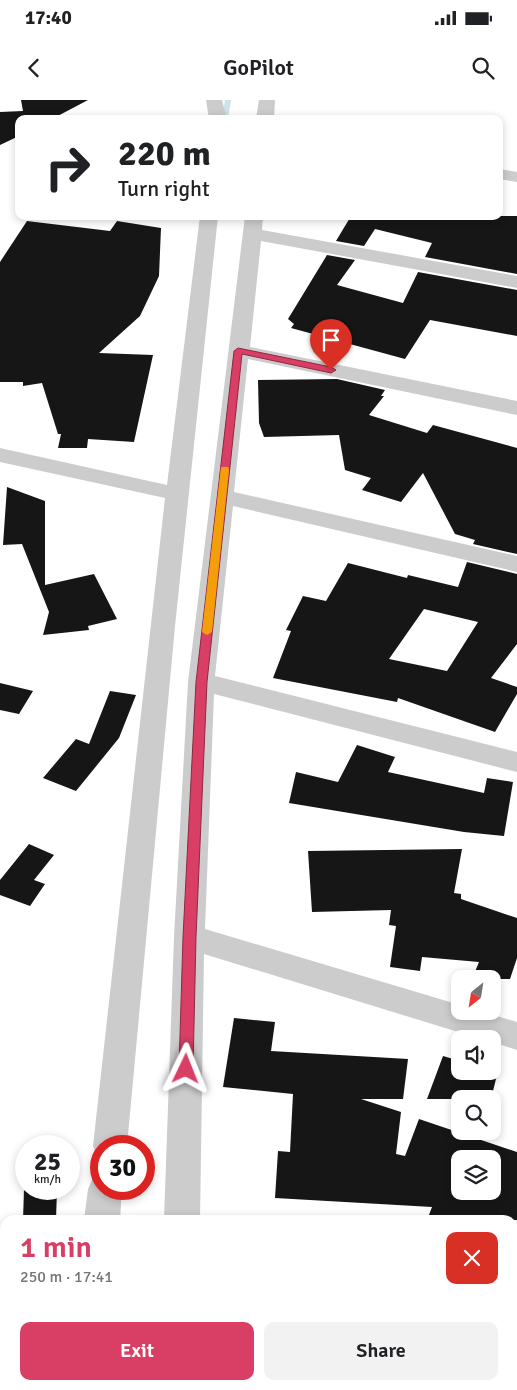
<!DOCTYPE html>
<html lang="en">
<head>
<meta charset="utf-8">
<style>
  :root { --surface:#fff; --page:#f2f2f2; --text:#202124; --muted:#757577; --accent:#d93f65 }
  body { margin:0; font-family:Signika,sans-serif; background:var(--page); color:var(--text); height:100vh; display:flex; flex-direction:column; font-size:19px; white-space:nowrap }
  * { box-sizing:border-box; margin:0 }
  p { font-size:16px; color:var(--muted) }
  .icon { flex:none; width:28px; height:28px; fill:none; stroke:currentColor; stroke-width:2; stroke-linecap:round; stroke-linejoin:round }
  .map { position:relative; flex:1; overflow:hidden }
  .panel { position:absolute; left:0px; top:1115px; width:518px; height:175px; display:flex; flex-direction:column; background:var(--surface); border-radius:15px 15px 0 0; box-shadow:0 2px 8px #0003 }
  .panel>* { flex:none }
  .guide { position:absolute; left:15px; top:15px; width:488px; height:105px; border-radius:10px; box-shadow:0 2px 8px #0003; background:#fff; color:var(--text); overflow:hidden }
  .needle { width:32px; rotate:210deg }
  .controls { position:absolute; left:451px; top:870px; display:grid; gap:10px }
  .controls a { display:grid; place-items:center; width:50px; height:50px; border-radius:10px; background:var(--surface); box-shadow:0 2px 8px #0003; font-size:25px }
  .speed { position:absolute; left:15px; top:1035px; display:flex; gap:10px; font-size:25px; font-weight:700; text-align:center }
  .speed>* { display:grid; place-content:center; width:65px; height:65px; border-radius:50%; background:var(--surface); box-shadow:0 2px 8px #0003; line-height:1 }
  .speed small { font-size:12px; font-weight:400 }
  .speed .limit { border:8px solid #d22; background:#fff; color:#111 }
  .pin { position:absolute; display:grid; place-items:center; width:42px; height:42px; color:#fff; margin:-51px -21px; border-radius:50% 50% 50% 0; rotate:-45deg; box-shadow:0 0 5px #0007 }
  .pin .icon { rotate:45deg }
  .me { position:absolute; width:55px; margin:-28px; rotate:2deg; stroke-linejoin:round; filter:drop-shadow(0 0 4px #0008) }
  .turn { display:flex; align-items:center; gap:18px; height:105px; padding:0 20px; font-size:22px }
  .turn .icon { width:65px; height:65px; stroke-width:2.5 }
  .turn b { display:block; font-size:35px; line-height:42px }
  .round { display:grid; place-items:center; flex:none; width:52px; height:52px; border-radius:10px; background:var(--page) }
  .overview { display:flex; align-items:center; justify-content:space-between; height:85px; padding:0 20px }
  h1 { font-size:30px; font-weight:600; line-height:38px; color:var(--accent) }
  .primary-button { display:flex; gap:10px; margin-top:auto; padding:10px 20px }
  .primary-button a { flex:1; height:58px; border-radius:10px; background:var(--accent); color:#fff; font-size:20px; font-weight:600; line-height:58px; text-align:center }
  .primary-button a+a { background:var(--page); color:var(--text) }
  .status { display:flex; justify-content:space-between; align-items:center; height:35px; padding:0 25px; background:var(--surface); direction:ltr }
  .status svg { height:14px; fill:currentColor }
  header { display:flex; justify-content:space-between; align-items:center; height:65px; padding:0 20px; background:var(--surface); font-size:22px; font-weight:600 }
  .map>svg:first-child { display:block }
</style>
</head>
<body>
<div class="status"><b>17:40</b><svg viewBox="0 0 49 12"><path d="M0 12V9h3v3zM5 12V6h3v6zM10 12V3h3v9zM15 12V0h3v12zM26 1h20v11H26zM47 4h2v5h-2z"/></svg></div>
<header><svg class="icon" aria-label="back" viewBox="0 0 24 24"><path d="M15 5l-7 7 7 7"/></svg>GoPilot<svg class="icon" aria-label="search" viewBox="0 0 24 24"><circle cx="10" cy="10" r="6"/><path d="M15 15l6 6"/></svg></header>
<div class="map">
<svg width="517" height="1290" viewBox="0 0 517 1290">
  <rect width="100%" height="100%" fill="#fff"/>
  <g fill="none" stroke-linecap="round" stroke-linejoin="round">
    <path fill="#cce3ea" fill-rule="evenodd" d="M225,0H231L228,19H222Z"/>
  </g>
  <path fill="#161616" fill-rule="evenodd" d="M21,0H88L52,19H19V36L0,45V12L23,11Z
    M351,116H517V174L425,157L432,143L375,129L364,146L336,141Z
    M27,121L110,131L117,121L161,128L159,176L140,216L99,253L153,255L134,342L88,339L87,348H58L61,334H58L42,283L23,286V282H0V162Z
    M327,155L355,160L337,185L403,203L418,172L517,190V236L430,220L405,259L291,228L294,224L288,219Z
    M337,279L385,290L381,296H384L369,315L427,333L433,325L517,348V454L473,444L475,440L455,434L423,373L401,402L362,390L371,378L345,370L339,335L264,337L259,323L258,280Z
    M7,387L45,401V485L94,474L117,519L88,526L89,530L43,535L49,512L22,444L3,445Z
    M467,462L517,474V544L491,578L517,587V594L495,632L398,598L397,602L273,578L291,531L286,530L303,496L326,501L348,463L407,478L408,475L458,487ZM424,509L478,522L447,571L389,559Z
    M0,583L33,591L19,614L0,610Z
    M110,591L136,595L119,638L76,691L43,678L76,639L89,644Z
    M357,645L395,657L388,672L484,693L487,678L513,682L504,736L464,732L289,703L296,672L338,682Z
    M29,744L54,755L34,780L45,784L30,806L0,795V780Z
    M462,749L454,793L461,794V799L517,818V858L510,879H472L479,862L422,857L420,871L390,867L396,826L389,825L391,810L312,812L308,751Z
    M234,918L275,922L271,951L408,959L403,999H361L401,1012L396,1054L405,1056L419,1019L517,1052V1120H427L432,1107L275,1098L278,1051L290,1052L293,994L223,987ZM460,1059H492V1091H460Z
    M443,956L460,961V971H498L491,999H427Z
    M24,1089H57L56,1120H23Z"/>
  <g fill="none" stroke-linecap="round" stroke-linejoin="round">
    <path fill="#ccc" fill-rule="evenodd" d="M206,0H222L227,19H209Z
      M259,0H275L274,19H256Z
      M499,69L517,72V82L499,79Z
      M200,116H218L175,526L127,1046H101V1058L98,1057L93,1046L165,398L0,362V348L167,385Z
      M245,116H263L262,130L517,176V188L261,141L250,247L517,301V315L248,259L234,392L517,456V472L233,406L215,576L517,652V672L214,594L205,829L460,905V911H480L517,922V950L492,942V939H481L204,854L200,1120H164L174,837L188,582Z
      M101,1075V1089H122L120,1120H84L88,1089L93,1078Z
      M512,1238L517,1240V1276L512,1275Z
      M67,1285H105L104,1290H66Z
      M142,1285H180V1290H142Z"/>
  </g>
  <path fill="#d93f65" stroke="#8d2942" d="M238,248L331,267L336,270L331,273L242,254L207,582L196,837L193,969L191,973L186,975L181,973L179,969L183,837L196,582L234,251Z"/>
  <path fill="#f59e0b" d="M221,367H228L229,370L212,532L207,535L202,532Z"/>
</svg>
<div class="controls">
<a><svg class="needle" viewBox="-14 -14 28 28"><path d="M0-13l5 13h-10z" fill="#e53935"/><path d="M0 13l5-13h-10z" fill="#757577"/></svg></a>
<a><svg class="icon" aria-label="sound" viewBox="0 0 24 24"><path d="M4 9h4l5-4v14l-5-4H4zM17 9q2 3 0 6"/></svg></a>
<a><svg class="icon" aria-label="search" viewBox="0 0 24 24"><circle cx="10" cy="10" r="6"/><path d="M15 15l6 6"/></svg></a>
<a><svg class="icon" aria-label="layers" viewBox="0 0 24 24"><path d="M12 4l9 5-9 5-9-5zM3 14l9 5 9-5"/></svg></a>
</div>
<div class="speed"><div>25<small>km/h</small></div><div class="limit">30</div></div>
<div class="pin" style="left:331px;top:270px;background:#d93025"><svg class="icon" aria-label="arrive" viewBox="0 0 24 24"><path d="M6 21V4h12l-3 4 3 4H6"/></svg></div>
<svg class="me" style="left:186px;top:969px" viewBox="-20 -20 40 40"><path d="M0-17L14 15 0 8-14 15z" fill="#d93f65" stroke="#fff" stroke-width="4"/></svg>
<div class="guide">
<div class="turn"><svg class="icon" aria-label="right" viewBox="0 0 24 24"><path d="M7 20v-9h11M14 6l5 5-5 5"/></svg><div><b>220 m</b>Turn right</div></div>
</div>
<section class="panel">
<div class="overview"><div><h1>1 min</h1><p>250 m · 17:41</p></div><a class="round" style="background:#d93025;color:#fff"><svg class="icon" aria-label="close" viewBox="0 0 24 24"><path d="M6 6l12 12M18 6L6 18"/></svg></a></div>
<div class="primary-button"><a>Exit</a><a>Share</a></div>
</section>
</div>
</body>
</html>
